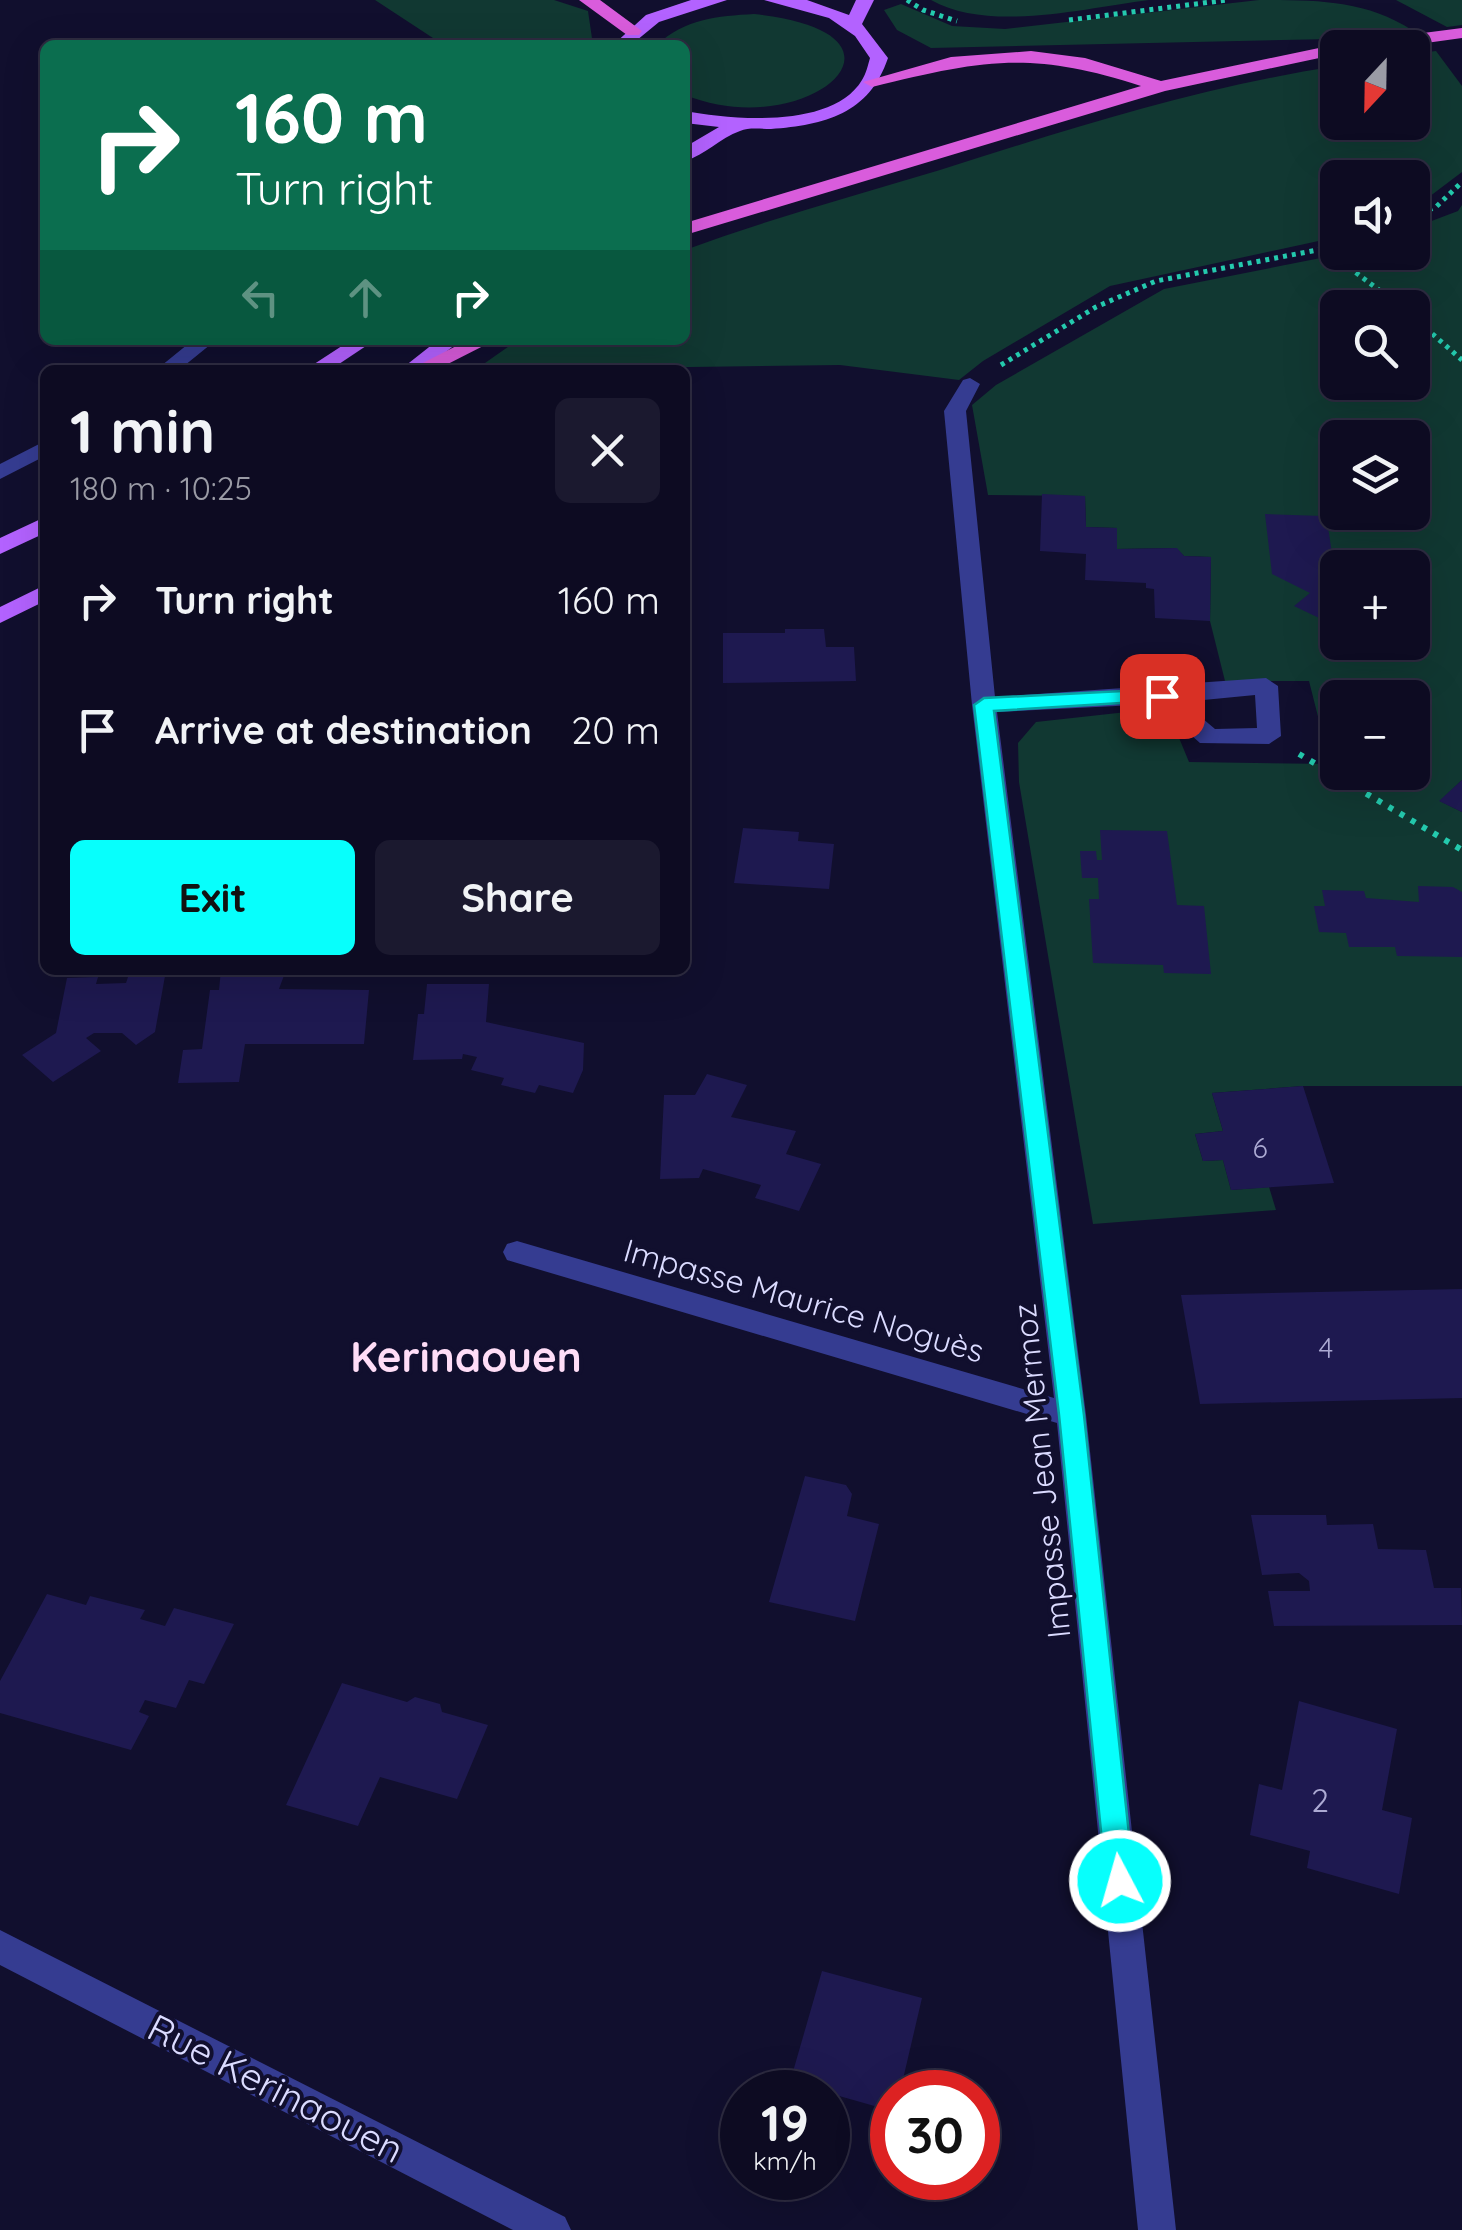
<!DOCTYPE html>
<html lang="en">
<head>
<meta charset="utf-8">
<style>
  :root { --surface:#0d0b22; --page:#1b192f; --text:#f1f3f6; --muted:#9a9ba5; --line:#2d2b40; --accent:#07fffc }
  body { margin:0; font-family:Quicksand,sans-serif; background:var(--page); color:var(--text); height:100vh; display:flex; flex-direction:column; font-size:38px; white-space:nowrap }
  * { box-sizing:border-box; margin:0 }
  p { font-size:32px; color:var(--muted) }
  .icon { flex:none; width:55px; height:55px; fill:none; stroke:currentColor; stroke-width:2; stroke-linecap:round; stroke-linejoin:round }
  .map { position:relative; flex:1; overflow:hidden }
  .details { position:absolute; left:40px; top:365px; width:650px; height:610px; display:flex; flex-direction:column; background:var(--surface); border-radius:15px; box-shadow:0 10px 40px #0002,0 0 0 2px var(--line) }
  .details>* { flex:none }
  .top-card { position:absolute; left:40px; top:40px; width:650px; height:305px; border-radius:15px; box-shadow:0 10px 40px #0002,0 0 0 2px var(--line); background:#0b6e4f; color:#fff; overflow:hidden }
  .needle { width:65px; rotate:202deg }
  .controls { position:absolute; left:1320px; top:30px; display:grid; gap:20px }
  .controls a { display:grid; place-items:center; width:110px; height:110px; border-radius:15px; background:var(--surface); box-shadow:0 10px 40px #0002,0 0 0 2px var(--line); font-size:50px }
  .speed { position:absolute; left:720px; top:2070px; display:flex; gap:20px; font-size:50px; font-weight:700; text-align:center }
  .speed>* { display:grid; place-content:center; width:130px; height:130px; border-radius:50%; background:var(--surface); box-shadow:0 10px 40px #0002,0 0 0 2px var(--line); line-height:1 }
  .speed small { font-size:25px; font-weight:400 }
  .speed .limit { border:15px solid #d22; background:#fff; color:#111 }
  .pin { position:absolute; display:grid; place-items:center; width:85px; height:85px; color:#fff; margin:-42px; border-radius:20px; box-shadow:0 5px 15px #0006 }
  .me { position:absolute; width:110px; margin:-55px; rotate:354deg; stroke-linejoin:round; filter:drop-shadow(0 0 8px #0008) }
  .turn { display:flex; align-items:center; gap:35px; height:210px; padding:0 30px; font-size:45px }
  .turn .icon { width:130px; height:130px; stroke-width:2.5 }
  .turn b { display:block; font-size:70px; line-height:85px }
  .lanes { display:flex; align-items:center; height:95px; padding:0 30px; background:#0003; justify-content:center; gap:50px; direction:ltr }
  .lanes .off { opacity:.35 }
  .round { display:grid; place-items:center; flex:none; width:105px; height:105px; border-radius:15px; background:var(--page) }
  .summary { display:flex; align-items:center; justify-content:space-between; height:170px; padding:0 30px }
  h1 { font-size:60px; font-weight:700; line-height:75px }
  .button { display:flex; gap:20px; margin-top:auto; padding:20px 30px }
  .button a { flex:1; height:115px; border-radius:15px; background:var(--accent); color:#111; font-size:40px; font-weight:700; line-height:115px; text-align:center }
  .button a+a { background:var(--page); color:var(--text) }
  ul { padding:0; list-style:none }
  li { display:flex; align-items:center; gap:30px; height:130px; padding:0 30px }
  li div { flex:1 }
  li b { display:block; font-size:38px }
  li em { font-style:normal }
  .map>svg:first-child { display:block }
</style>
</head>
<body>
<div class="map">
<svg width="1462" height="2230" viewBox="0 0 1462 2230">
  <rect width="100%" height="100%" fill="#110f2e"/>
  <path fill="#113832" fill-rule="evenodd" d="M375,0H554L588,11L593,45H450L436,40Z
    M931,0H1149C1085,8 989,33 931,0Z
    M1259,0C1317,0 1365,0 1412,30L1331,39L931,48L897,30L884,10L901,4L952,26L1005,29Z
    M1396,0H1462V25L1447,27Z
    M754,14C936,33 807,144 685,95V45H657C684,19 718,16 754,14Z
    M1436,51L1462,86V172L1413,209L1412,178H1338L1337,237L1110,286L983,361L959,380L840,365L475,370L518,340H685V250C769,219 854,196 940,170C1072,128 1200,87 1337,66L1338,122H1412L1413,54Z
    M1462,205V780L1440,801L1462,812V1086H1303L1212,1093L1223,1131L1195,1134L1203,1161L1223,1160L1231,1190L1269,1187L1276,1210L1093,1224L1019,782L1018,743L1036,722L1145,710L1170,716L1189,762L1330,764L1309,681H1225L1210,621L1211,557L1184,556L1176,548L1117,549V528L1086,527L1085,496L988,495L972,405L996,385L1164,289L1346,253L1412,252L1413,228L1458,211ZM1338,308H1412V382H1338ZM1338,438H1412V512H1338ZM1338,568H1412V642H1338ZM1338,698H1412V772H1338Z"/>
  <path fill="#1e1950" d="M1042,494L1085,496L1086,527L1117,528V549L1177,548L1184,556L1211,557L1210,621L1155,618L1154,589L1146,588V583L1085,580L1086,554L1040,551Z
    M1265,514L1322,516L1323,526L1328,527L1333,560L1349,568H1338V627L1294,606L1310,593L1272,574Z
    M1412,580L1430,581L1432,611L1412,610Z
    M785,629H824L826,647H854L856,681L723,683V633H785Z
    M1462,780V812L1439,801Z
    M743,828L799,832L798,841L834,844L829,889L734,883Z
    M1100,830L1167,831L1177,905L1204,906L1211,974L1164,973L1163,965L1093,963L1089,899H1099L1098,878H1082L1080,851H1096L1097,860H1102Z
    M1418,886L1453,887L1462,892V957L1397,956L1395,947H1349L1346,933L1319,932L1314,906H1325L1322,890L1364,891L1366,898L1419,902Z
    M221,970H286L279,989L369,990L364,1044H245L239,1082L178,1083L183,1050L202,1049L210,990H219Z
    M165,976L155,1032L136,1045L122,1033H94L86,1038L101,1051L53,1082L22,1055L56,1033L67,978L98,977L96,984L126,983L128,977Z
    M427,984H489L486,1022L584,1043L583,1070L573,1093L539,1085L535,1093L501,1085L504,1078L471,1070L477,1057L463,1054L462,1059L413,1060L418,1014H424Z
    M707,1074L747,1085L731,1117L796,1131L786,1154L821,1164L799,1211L755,1198L761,1185L703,1169L699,1178L660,1179L664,1095H695Z
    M1303,1086L1334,1183L1231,1190L1223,1160L1203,1161L1195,1134L1223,1131L1212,1093Z
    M1462,1289V1398L1200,1404L1181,1295Z
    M805,1476L846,1485L852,1494L847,1516L879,1524L855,1621L769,1602Z
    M1251,1515H1326L1327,1525L1373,1524L1378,1549L1426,1550L1434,1588H1461L1462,1625L1274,1626L1268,1591H1310L1309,1581L1299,1573L1262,1575Z
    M47,1594L86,1605L90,1596L145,1610L140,1619L165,1626L174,1608L234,1624L204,1684L189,1680L176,1708L145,1700L139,1712L149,1716L131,1750L0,1713V1681Z
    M342,1683L407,1702L415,1697L440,1704L442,1712L488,1725L457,1799L380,1777L358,1826L286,1805Z
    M1299,1701L1397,1729L1382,1810L1412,1818L1399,1894L1307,1868L1310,1851L1250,1835L1259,1784L1282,1790Z
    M822,1971L922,1998L900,2092H892V2111L790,2082Z"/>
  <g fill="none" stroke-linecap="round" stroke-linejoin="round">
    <path stroke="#24caae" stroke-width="5" stroke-dasharray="4 5" stroke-linecap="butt" d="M907,0L923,10L957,21
      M1069,20L1227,0
      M1412,217L1436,207L1462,182
      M1327,251L1403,308
      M1412,316L1462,360
      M1001,365L1096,307L1156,281L1338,246"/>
    <path stroke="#24caae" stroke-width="6" stroke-dasharray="5 8" stroke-linecap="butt" d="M1299,754L1462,850"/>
    <path fill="#353c91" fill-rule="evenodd" d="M193,340H216L179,370H156Z
      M970,378L980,384L966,411L995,697L1266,678L1278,686L1281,736L1269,744L1200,743L1156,704L997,712L1086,1415L1176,2230H1138L1057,1423L517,1263L507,1260L503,1252L507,1244L517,1241L1054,1398L972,705L944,411L963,380ZM1255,695L1257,728L1215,729L1183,702Z
      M45,441V456L0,479V464Z
      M0,1930L565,2217L571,2230H513L0,1965Z"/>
    <path fill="#b362ff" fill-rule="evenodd" d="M691,0H727L659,22L631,45H613L646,15Z
      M764,0H807L849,15L856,0H874L862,24L888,58C869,114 825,125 771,129C761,129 749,127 740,131C720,138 705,155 685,161V147L719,127L685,123V111C732,120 833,129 862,80C866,74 868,65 870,58L855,36L829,18Z
      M351,340H375L330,370H305Z
      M438,340H461L423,370H400Z
      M45,517V533L0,554V538Z
      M45,585V601L0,623V607Z"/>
    <path fill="#d95cdc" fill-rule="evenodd" d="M579,0H600L642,31L639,35H627Z
      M1462,28V38L1390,48H1338V54L1165,91L685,235V223L1141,86C1031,50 981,60 872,87L863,82L951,57L1031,51L1085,58L1161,81L1338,44Z
      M468,340H495L436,370H409Z"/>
  </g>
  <path fill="#07fffc" stroke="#05a6a4" stroke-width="2.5" d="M1162,689L1172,696L1169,700L994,711L1084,1415L1134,1881L1130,1890L1120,1894L1110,1890L1106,1881L1059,1415L974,705L984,698Z"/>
  <g text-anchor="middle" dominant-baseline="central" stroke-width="8" stroke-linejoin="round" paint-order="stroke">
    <g font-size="28" fill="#acaad3">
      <text x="1260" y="1147">6</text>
      <text x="1326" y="1347">4</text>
    </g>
    <g font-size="32" fill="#dbdbff" stroke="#110f2e">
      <text transform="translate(804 1300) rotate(16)">Impasse Maurice Noguès</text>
      <text transform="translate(1041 1471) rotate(-96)">Impasse Jean Mermoz</text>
    </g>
    <g font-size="32" fill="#acaad3">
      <text x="1320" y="1800">2</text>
    </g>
    <g font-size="38" fill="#dbdbff" stroke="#110f2e">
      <text transform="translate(276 2088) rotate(27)">Rue Kerinaouen</text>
    </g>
    <g font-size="42" font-weight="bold" fill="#ffddf7" stroke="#110f2e">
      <text x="466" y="1356">Kerinaouen</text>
    </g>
  </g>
</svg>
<div class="controls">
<a><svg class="needle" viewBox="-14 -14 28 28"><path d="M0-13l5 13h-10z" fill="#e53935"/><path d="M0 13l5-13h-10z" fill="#9a9ba5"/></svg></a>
<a><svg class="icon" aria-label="sound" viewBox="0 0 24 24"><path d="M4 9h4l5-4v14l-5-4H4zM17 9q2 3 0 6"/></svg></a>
<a><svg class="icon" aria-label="search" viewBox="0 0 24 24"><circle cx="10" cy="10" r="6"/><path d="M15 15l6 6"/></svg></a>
<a><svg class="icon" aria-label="layers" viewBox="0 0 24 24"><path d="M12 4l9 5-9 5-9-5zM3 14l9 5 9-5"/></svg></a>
<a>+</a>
<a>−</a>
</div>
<div class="speed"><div>19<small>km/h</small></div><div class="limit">30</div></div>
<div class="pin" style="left:1162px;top:696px;background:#d93025"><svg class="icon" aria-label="arrive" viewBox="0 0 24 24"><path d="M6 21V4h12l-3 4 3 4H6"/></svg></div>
<svg class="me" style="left:1120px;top:1881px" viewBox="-20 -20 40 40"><circle r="17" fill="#07fffc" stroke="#fff" stroke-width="3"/><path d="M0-11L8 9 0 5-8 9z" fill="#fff"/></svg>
<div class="top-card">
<div class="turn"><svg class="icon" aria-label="right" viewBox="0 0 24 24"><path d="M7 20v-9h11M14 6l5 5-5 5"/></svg><div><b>160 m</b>Turn right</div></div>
<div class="lanes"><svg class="icon off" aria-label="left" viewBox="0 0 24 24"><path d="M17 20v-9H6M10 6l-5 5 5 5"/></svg><svg class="icon off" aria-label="ahead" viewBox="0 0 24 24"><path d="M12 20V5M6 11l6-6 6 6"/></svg><svg class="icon" aria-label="right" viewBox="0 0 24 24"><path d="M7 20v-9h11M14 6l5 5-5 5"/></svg></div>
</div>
<section class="details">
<div class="summary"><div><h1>1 min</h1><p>180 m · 10:25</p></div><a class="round"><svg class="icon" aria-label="close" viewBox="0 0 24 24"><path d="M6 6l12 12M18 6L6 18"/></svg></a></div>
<ul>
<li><svg class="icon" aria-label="right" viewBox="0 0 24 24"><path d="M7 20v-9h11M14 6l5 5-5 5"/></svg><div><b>Turn right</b></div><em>160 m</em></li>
<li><svg class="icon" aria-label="arrive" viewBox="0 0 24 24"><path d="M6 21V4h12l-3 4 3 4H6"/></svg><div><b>Arrive at destination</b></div><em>20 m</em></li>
</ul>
<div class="button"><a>Exit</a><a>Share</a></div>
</section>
</div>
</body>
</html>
